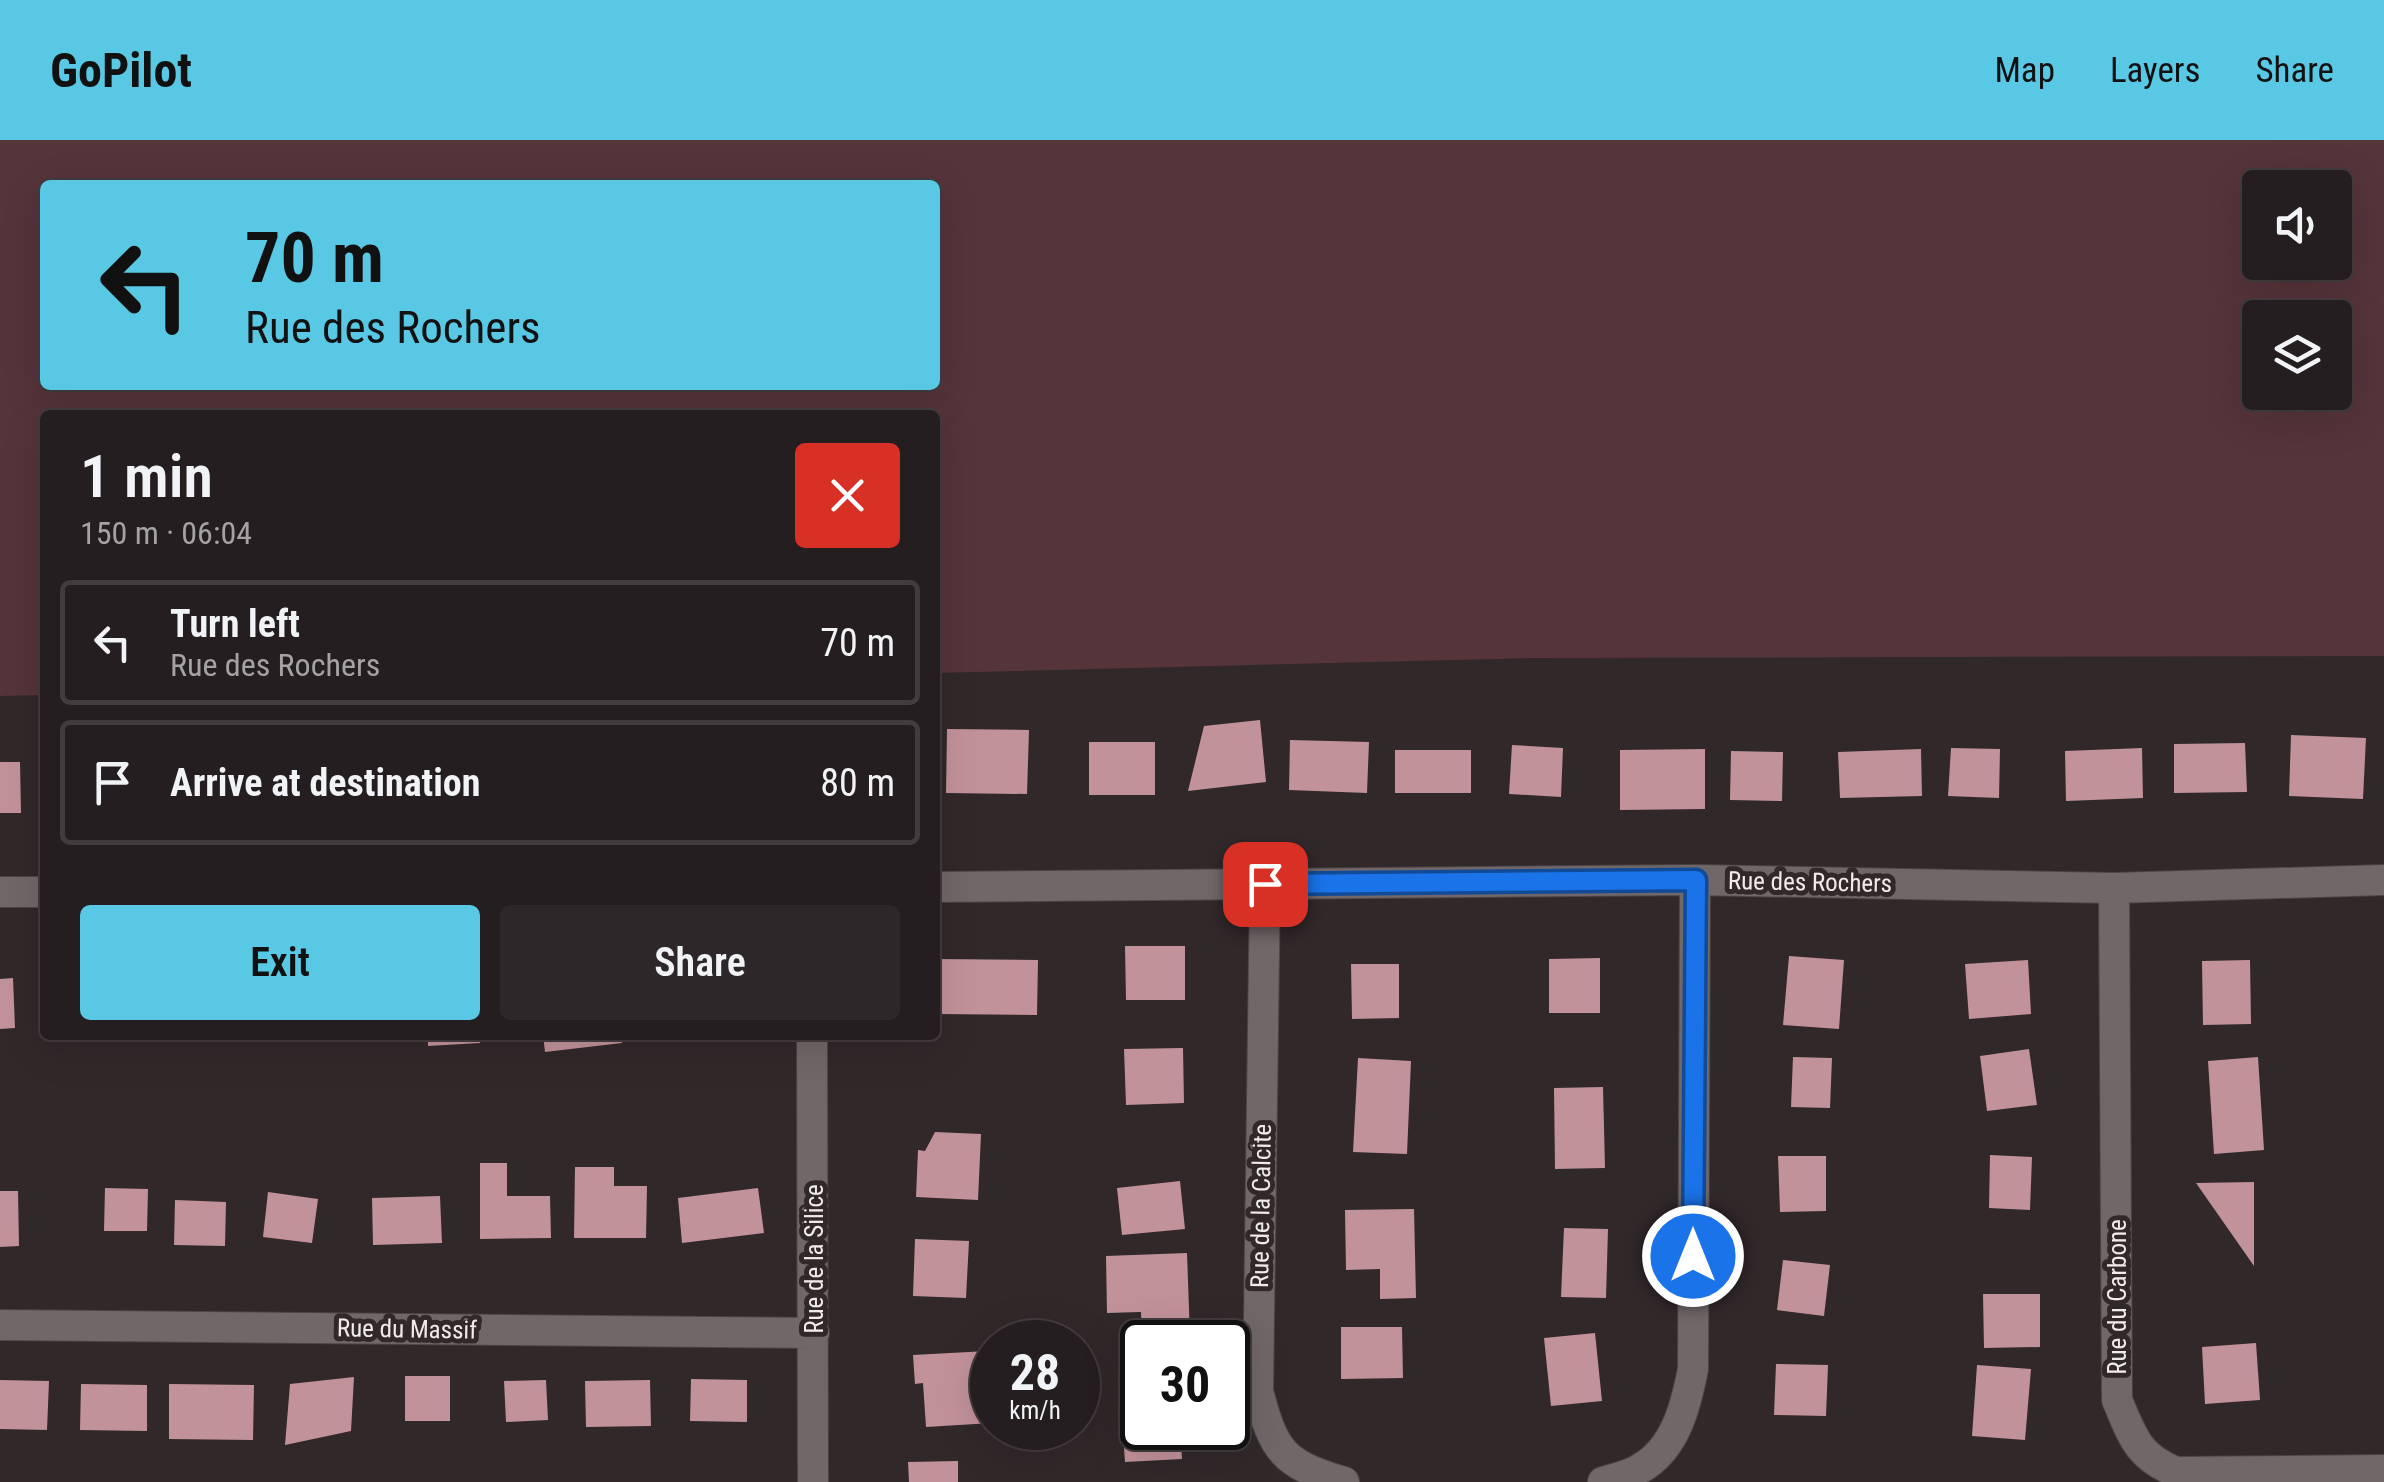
<!DOCTYPE html>
<html lang="en">
<head>
<meta charset="utf-8">
<style>
  :root { --surface:#251e20; --page:#2d2729; --text:#f1f3f6; --muted:#a3a2a5; --line:#423c3e; --accent:#59c8e4 }
  body { margin:0; font-family:"Roboto Condensed",sans-serif; background:var(--page); color:var(--text); height:100vh; display:flex; flex-direction:column; font-size:38px; white-space:nowrap }
  * { box-sizing:border-box; margin:0 }
  p { font-size:32px; color:var(--muted) }
  .icon { flex:none; width:55px; height:55px; fill:none; stroke:currentColor; stroke-width:2; stroke-linecap:round; stroke-linejoin:round }
  .map { position:relative; flex:1; overflow:hidden }
  .sheet { position:absolute; left:40px; top:270px; width:900px; height:630px; display:flex; flex-direction:column; background:var(--surface); border-radius:10px; box-shadow:0 10px 40px #0002,0 0 0 2px var(--line) }
  .sheet>* { flex:none }
  .guide { position:absolute; left:40px; top:40px; width:900px; height:210px; border-radius:10px; box-shadow:0 10px 40px #0002,0 0 0 2px var(--line); background:#59c8e4; color:#111; overflow:hidden }
  .buttons { position:absolute; left:2242px; top:30px; display:grid; gap:20px }
  .buttons a { display:grid; place-items:center; width:110px; height:110px; border-radius:10px; background:var(--surface); box-shadow:0 10px 40px #0002,0 0 0 2px var(--line); font-size:50px }
  .speed { position:absolute; left:970px; top:1180px; display:flex; gap:20px; font-size:50px; font-weight:700; text-align:center }
  .speed>* { display:grid; place-content:center; width:130px; height:130px; border-radius:50%; background:var(--surface); box-shadow:0 10px 40px #0002,0 0 0 2px var(--line); line-height:1 }
  .speed small { font-size:25px; font-weight:400 }
  .speed .limit { border:5px solid #111; border-radius:15px; background:#fff; color:#111 }
  .pin { position:absolute; display:grid; place-items:center; width:85px; height:85px; color:#fff; margin:-42px; border-radius:20px; box-shadow:0 5px 15px #0006 }
  .me { position:absolute; width:110px; margin:-55px; rotate:0deg; stroke-linejoin:round; filter:drop-shadow(0 0 8px #0008) }
  .turn { display:flex; align-items:center; gap:35px; height:210px; padding:0 40px; font-size:45px }
  .turn .icon { width:130px; height:130px; stroke-width:2.5 }
  .turn b { display:block; font-size:70px; line-height:85px }
  .round { display:grid; place-items:center; flex:none; width:105px; height:105px; border-radius:10px; background:var(--page) }
  .head { display:flex; align-items:center; justify-content:space-between; height:170px; padding:0 40px }
  h1 { font-size:60px; font-weight:600; line-height:75px }
  .cta { display:flex; gap:20px; margin-top:auto; padding:20px 40px }
  .cta a { flex:1; height:115px; border-radius:10px; background:var(--accent); color:#111; font-size:40px; font-weight:600; line-height:115px; text-align:center }
  .cta a+a { background:var(--page); color:var(--text) }
  ul { padding:0; list-style:none }
  li { display:flex; align-items:center; gap:30px; height:125px; margin:0 20px 15px; padding:0 20px; border:5px solid var(--line); border-radius:10px }
  li div { flex:1 }
  li b { display:block; font-size:38px }
  li em { font-style:normal }
  header { display:flex; align-items:center; gap:60px; box-sizing:border-box; height:140px; padding:0 50px; background:var(--accent); color:#111 }
  header strong { font-size:48px }
  nav { display:flex; gap:55px; margin-inline-start:auto; font-size:35px }
  .map>svg:first-child { display:block }
</style>
</head>
<body>
<header>
<strong>GoPilot</strong>
<nav><a>Map</a><a>Layers</a><a>Share</a></nav>
</header>
<div class="map">
<svg width="2384" height="1342" viewBox="0 0 2384 1342">
  <rect width="100%" height="100%" fill="#31282a"/>
  <path fill="#55343a" fill-rule="evenodd" d="M0,0H2384V516L1534,518L935,533V275H45V555L0,556ZM45,45H935V245H45ZM2260,48H2335V122H2260ZM2260,178H2335V252H2260Z"/>
  <path fill="#c2929a" d="M1260,580L1266,642L1188,651L1204,586Z
    M947,589L1029,590L1027,654L946,653Z
    M2291,595L2366,598L2363,659L2289,656Z
    M1290,600L1369,602L1367,653L1289,650Z
    M1089,602H1155V655H1089Z
    M2245,603L2247,652L2174,653V604Z
    M1512,605L1563,608L1561,657L1509,654Z
    M1951,608L2000,609L1999,658L1948,656Z
    M2142,608L2143,658L2066,661L2065,611Z
    M1705,609V669L1620,670V610Z
    M1921,609L1922,656L1840,658L1838,612Z
    M1395,610H1471V653H1395Z
    M1731,611L1783,612L1782,661L1730,660Z
    M0,622H20L21,673H0Z
    M1125,806H1185V860H1126Z
    M1789,816L1844,820L1839,889L1783,885Z
    M1600,818V873H1549V819Z
    M935,819L1038,820L1037,875L935,874Z
    M2028,820L2031,874L1969,879L1965,824Z
    M2250,820L2251,884L2203,885L2202,821Z
    M1351,824H1399V878L1352,879Z
    M13,838L15,888L0,889V839Z
    M428,895H480V903L428,906Z
    M543,895H621L622,903L545,912Z
    M1183,908L1184,963L1126,965L1124,909Z
    M2029,909L2037,965L1987,971L1980,916Z
    M1793,917L1832,918L1830,968L1791,967Z
    M2258,917L2264,1010L2214,1014L2208,921Z
    M1358,918L1411,921L1407,1014L1353,1012Z
    M1603,947L1605,1028L1555,1029L1554,948Z
    M935,992L981,994L978,1060L916,1057L918,1010L925,1011Z
    M1990,1015L2032,1017L2030,1070L1989,1068Z
    M1778,1016H1826V1071L1780,1072Z
    M480,1023H507V1056H550L551,1098L480,1099Z
    M575,1027H614V1046H647L646,1098H574Z
    M1180,1041L1185,1089L1122,1095L1117,1048Z
    M2254,1042V1126L2196,1043Z
    M105,1048L148,1049L147,1091H104Z
    M758,1048L764,1093L682,1103L678,1058Z
    M0,1051H18L19,1106L0,1107Z
    M268,1052L318,1059L312,1103L263,1097Z
    M440,1056L442,1103L373,1105L372,1058Z
    M175,1060L226,1062L225,1106L174,1105Z
    M1414,1069L1416,1158L1380,1159V1129L1346,1130L1345,1070Z
    M1564,1088L1608,1089L1606,1158L1561,1157Z
    M915,1099L969,1101L966,1158L913,1156Z
    M1187,1113L1190,1197L1142,1198L1141,1172L1107,1173L1106,1116Z
    M1783,1120L1830,1125L1824,1176L1777,1170Z
    M1983,1154H2040V1207L1984,1208Z
    M1341,1187H1402L1403,1238L1341,1239Z
    M1595,1193L1602,1261L1551,1266L1544,1198Z
    M2256,1203L2260,1260L2205,1264L2202,1207Z
    M987,1211L992,1283L926,1287L923,1243L915,1244L913,1215Z
    M1776,1224L1828,1225L1826,1276L1774,1275Z
    M1977,1225L2031,1229L2025,1300L1972,1296Z
    M405,1236H450V1281H405Z
    M354,1237L351,1291L285,1305L290,1244Z
    M691,1239L747,1240V1282L690,1281Z
    M0,1240L49,1241L47,1290L0,1289Z
    M546,1240L548,1280L506,1282L504,1241Z
    M650,1240L651,1286L586,1287L585,1241Z
    M81,1244L147,1245V1291L80,1290Z
    M169,1244L254,1245L253,1300L169,1299Z
    M1142,1265V1288H1180L1182,1319L1125,1322L1121,1266Z
    M958,1321V1342H909L908,1322Z"/>
  <g fill="none" stroke-linecap="round" stroke-linejoin="round">
    <defs>
      <path id="street" d="M1265,744L1258,1251C1274,1312 1283,1324 1344,1342
        M935,747L1695,740L2114,748L2384,740
        M2114,748L2117,1260C2133,1297 2137,1316 2176,1332L2384,1330
        M0,752H45
        M812,895L813,1342
        M0,1185L814,1193
        M1603,1342C1615,1338 1631,1335 1641,1328C1676,1308 1686,1265 1693,1229L1695,740"/>
    </defs>
    <use href="#street" stroke="#4c4546" stroke-width="32"/>
    <use href="#street" stroke="#716769" stroke-width="30"/>
  </g>
  <g fill="none" stroke-linecap="round" stroke-linejoin="round">
    <defs>
      <path id="route" d="M1265,744L1696,740L1693,1116"/>
    </defs>
    <use href="#route" stroke="#114b97" stroke-width="25"/>
    <use href="#route" stroke="#1a73e8" stroke-width="18"/>
  </g>
  <g text-anchor="middle" dominant-baseline="central" stroke-width="10" stroke-linejoin="round" paint-order="stroke">
    <g font-size="25" fill="#f0ebeb" stroke="#31282a">
      <text transform="translate(1810 742) rotate(1)">Rue des Rochers</text>
      <text transform="translate(1261 1066) rotate(-89)">Rue de la Calcite</text>
      <text transform="translate(814 1119) rotate(-90)">Rue de la Silice</text>
      <text transform="translate(2117 1157) rotate(-90)">Rue du Carbone</text>
      <text transform="translate(407 1189) rotate(1)">Rue du Massif</text>
    </g>
  </g>
</svg>
<div class="buttons">
<a><svg class="icon" aria-label="sound" viewBox="0 0 24 24"><path d="M4 9h4l5-4v14l-5-4H4zM17 9q2 3 0 6"/></svg></a>
<a><svg class="icon" aria-label="layers" viewBox="0 0 24 24"><path d="M12 4l9 5-9 5-9-5zM3 14l9 5 9-5"/></svg></a>
</div>
<div class="speed"><div>28<small>km/h</small></div><div class="limit">30</div></div>
<div class="pin" style="left:1265px;top:744px;background:#d93025"><svg class="icon" aria-label="arrive" viewBox="0 0 24 24"><path d="M6 21V4h12l-3 4 3 4H6"/></svg></div>
<svg class="me" style="left:1693px;top:1116px" viewBox="-20 -20 40 40"><circle r="17" fill="#1a73e8" stroke="#fff" stroke-width="3"/><path d="M0-11L8 9 0 5-8 9z" fill="#fff"/></svg>
<div class="guide">
<div class="turn"><svg class="icon" aria-label="left" viewBox="0 0 24 24"><path d="M17 20v-9H6M10 6l-5 5 5 5"/></svg><div><b>70 m</b>Rue des Rochers</div></div>
</div>
<section class="sheet">
<div class="head"><div><h1>1 min</h1><p>150 m · 06:04</p></div><a class="round" style="background:#d93025;color:#fff"><svg class="icon" aria-label="close" viewBox="0 0 24 24"><path d="M6 6l12 12M18 6L6 18"/></svg></a></div>
<ul>
<li><svg class="icon" aria-label="left" viewBox="0 0 24 24"><path d="M17 20v-9H6M10 6l-5 5 5 5"/></svg><div><b>Turn left</b><p>Rue des Rochers</p></div><em>70 m</em></li>
<li><svg class="icon" aria-label="arrive" viewBox="0 0 24 24"><path d="M6 21V4h12l-3 4 3 4H6"/></svg><div><b>Arrive at destination</b></div><em>80 m</em></li>
</ul>
<div class="cta"><a>Exit</a><a>Share</a></div>
</section>
</div>
</body>
</html>
